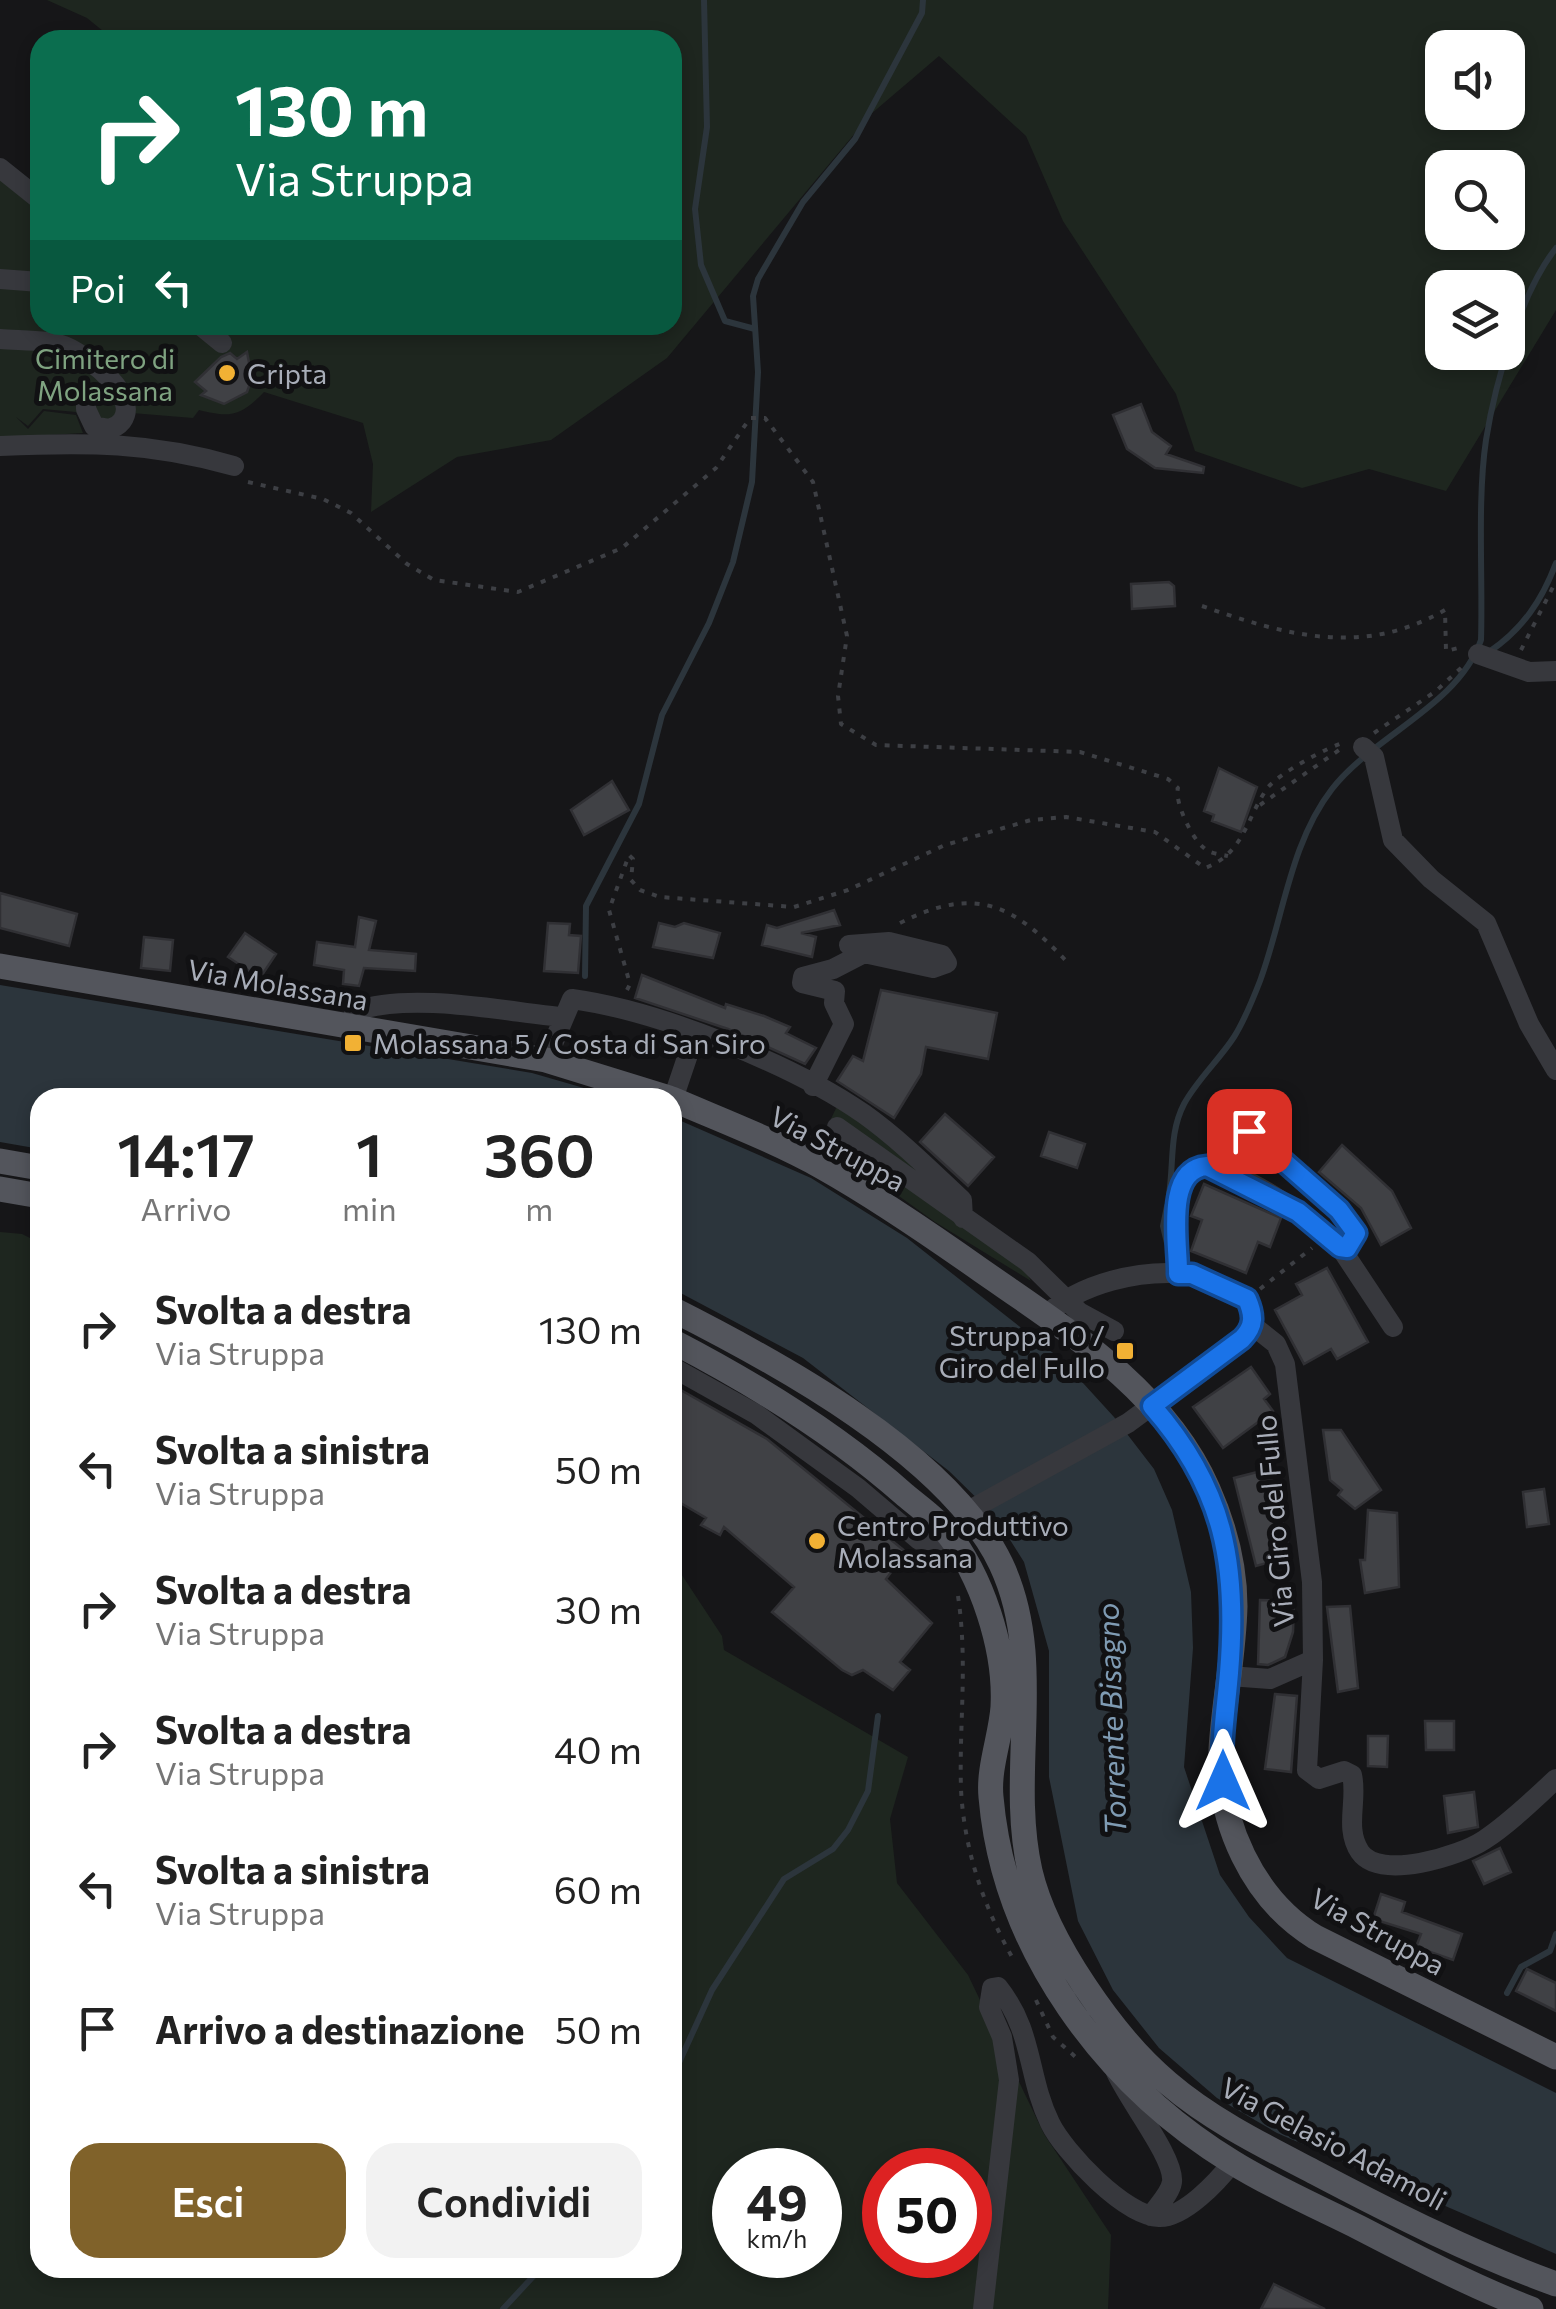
<!DOCTYPE html>
<html lang="it">
<head>
<meta charset="utf-8">
<style>
  :root { --surface:#fff; --page:#f2f2f2; --text:#222; --muted:#767676; --accent:#80622a }
  body { margin:0; font-family:Commissioner,sans-serif; background:var(--page); color:var(--text); height:100vh; display:flex; flex-direction:column; font-size:38px; white-space:nowrap }
  * { box-sizing:border-box; margin:0 }
  p { font-size:32px; color:var(--muted) }
  .icon { flex:none; width:55px; height:55px; fill:none; stroke:currentColor; stroke-width:2; stroke-linecap:round; stroke-linejoin:round }
  .map { position:relative; flex:1; overflow:hidden }
  .details { position:absolute; left:30px; top:1088px; width:652px; height:1190px; display:flex; flex-direction:column; background:var(--surface); border-radius:30px; box-shadow:0 5px 15px #0003 }
  .details>* { flex:none }
  .hud { position:absolute; left:30px; top:30px; width:652px; height:305px; border-radius:30px; box-shadow:0 5px 15px #0003; background:#0b6e4f; color:#fff; overflow:hidden }
  .fabs { position:absolute; left:1425px; top:30px; display:grid; gap:20px }
  .fabs a { display:grid; place-items:center; width:100px; height:100px; border-radius:20px; background:var(--surface); box-shadow:0 5px 15px #0003; font-size:50px }
  .speed { position:absolute; left:712px; top:2148px; display:flex; gap:20px; font-size:50px; font-weight:700; text-align:center }
  .speed>* { display:grid; place-content:center; width:130px; height:130px; border-radius:50%; background:var(--surface); box-shadow:0 5px 15px #0003; line-height:1 }
  .speed small { font-size:25px; font-weight:400 }
  .speed .limit { border:15px solid #d22; background:#fff; color:#111 }
  .pin { position:absolute; display:grid; place-items:center; width:85px; height:85px; color:#fff; margin:-42px; border-radius:20px; box-shadow:0 5px 15px #0006 }
  .me { position:absolute; width:110px; margin:-55px; rotate:0deg; stroke-linejoin:round; filter:drop-shadow(0 0 8px #0008) }
  .turn { display:flex; align-items:center; gap:35px; height:210px; padding:0 40px; font-size:45px }
  .turn .icon { width:130px; height:130px; stroke-width:2.5 }
  .turn b { display:block; font-size:70px; line-height:85px }
  .then { display:flex; align-items:center; height:95px; padding:0 40px; background:#0003; gap:20px; font-size:38px }
  .eta { display:flex; justify-content:space-evenly; align-items:center; height:170px; text-align:center }
  .eta b { font-size:60px; font-weight:600; line-height:70px }
  .action { display:flex; gap:20px; margin-top:auto; padding:20px 40px }
  .action a { flex:1; height:115px; border-radius:30px; background:var(--accent); color:#fff; font-size:40px; font-weight:600; line-height:115px; text-align:center }
  .action a+a { background:var(--page); color:var(--text) }
  ul { padding:0; list-style:none }
  li { display:flex; align-items:center; gap:30px; height:140px; padding:0 40px }
  li div { flex:1 }
  li b { display:block; font-size:38px }
  li em { font-style:normal }
  .map>svg:first-child { display:block }
</style>
</head>
<body>
<div class="map">
<svg width="1556" height="2309" viewBox="0 0 1556 2309">
  <rect width="100%" height="100%" fill="#161618"/>
  <path fill="#1e261f" fill-rule="evenodd" d="M47,0H1556V310L1446,491L1369,469L1302,488L1195,451L1176,394L1063,221L1026,136L939,56L871,114L667,358L551,440L457,457L371,512L373,464L363,423L264,392C241,416 230,418 199,410L193,418L132,413L97,437L84,428L76,412L43,409L28,426L16,417L28,429L44,411L76,415L83,433L0,438V180H30L40,168V325H672V40H114L87,18ZM1442,48H1508V112H1442ZM1442,168H1508V232H1442ZM1442,288H1508V352H1442Z
    M839,1102L1011,1244L1031,1281L935,1222L821,1140Z
    M0,1232L22,1234L40,1243V2268H672L673,1551L676,1566L722,1636L724,1650L908,1757L890,1819L897,1883L968,1975L1044,2134L1111,2235L1108,2309H0ZM735,2170H820V2255H735ZM885,2170H970V2255H885Z"/>
  <path fill="#2c353c" d="M0,985L532,1073L615,1097L40,1098V1149L0,1142Z
    M672,1117L811,1178L907,1238L1062,1360L1114,1417L1154,1469L1172,1510L1191,1592L1193,1648L1184,1767L1220,1875L1249,1917L1287,1958L1556,2093V2254L1277,2133L1217,2098L1159,2048L1113,1990L1078,1921L1049,1777V1651L1024,1562L995,1516L949,1471L803,1358L673,1289Z"/>
  <g fill="none" stroke-linecap="round" stroke-linejoin="round">
    <path stroke="#2c353c" stroke-width="6" d="M704,0L707,127L695,209L701,265L725,321L755,329
      M1489,652C1523,629 1542,600 1556,563
      M585,976L586,906L639,804L662,715L709,623L733,562L752,482L758,372L753,296L758,279L803,202L855,139L922,13L923,0
      M1169,1194C1174,1163 1169,1133 1184,1104C1197,1080 1219,1060 1234,1037C1244,1021 1253,999 1260,981C1283,919 1290,843 1332,789C1374,735 1458,706 1481,640C1483,578 1477,500 1486,440C1495,383 1521,292 1556,248
      M1167,1206L1163,1226L1167,1243
      M1507,1993L1521,1967L1550,1951L1556,1934
      M672,2078L712,1990L784,1879L833,1849L848,1830L868,1791L878,1716
      M503,2309L541,2268"/>
  </g>
  <path fill="#404145" stroke="#303034" stroke-width="2.5" d="M247,352L252,378L247,392L224,404L201,395L206,391L195,382L221,357L230,353L237,359Z
    M1141,404L1152,432L1171,446L1166,454L1204,467L1203,473L1155,468L1127,449L1113,415Z
    M1169,582L1174,586L1175,606L1132,609L1131,584Z
    M1219,768L1257,787L1241,832L1212,821L1214,815L1204,811Z
    M612,781L629,810L584,835L571,810Z
    M0,893L77,914L69,946L0,928Z
    M834,910L840,925L801,933L816,937L812,957L762,945L767,925L777,928Z
    M359,917L376,921L369,950L416,954L415,971L364,968L359,986L343,984L344,970L314,965L317,942L355,947Z
    M548,923L570,924L569,935L581,936L578,973L544,971Z
    M659,923L675,927L684,923L720,933L713,958L653,947Z
    M245,933L276,954L260,978L228,957Z
    M144,937L173,940L170,971L141,968Z
    M642,975L725,1008L726,1004L764,1016L790,1027L786,1033L816,1048L805,1064L728,1029L635,998Z
    M881,990L997,1013L988,1059L926,1047L921,1074L894,1118L837,1081L853,1056L863,1061Z
    M945,1114L994,1157L968,1186L920,1142Z
    M1049,1132L1085,1144L1077,1168L1041,1156Z
    M1342,1145L1392,1191L1411,1228L1381,1245L1361,1208L1319,1172Z
    M1204,1184L1281,1218L1270,1247L1258,1242L1246,1273L1191,1251L1202,1220L1191,1216Z
    M1327,1268L1368,1342L1337,1359L1331,1349L1304,1364L1275,1310L1302,1295L1296,1284Z
    M1251,1367L1270,1394L1264,1399L1273,1411L1223,1448L1193,1407Z
    M672,1385L767,1439L906,1552L886,1579L932,1623L900,1662L910,1670L893,1690L863,1670L852,1675L842,1670L772,1612L794,1587L724,1527L720,1535L701,1525L706,1518L672,1498Z
    M1323,1430H1341L1381,1490L1355,1509L1338,1495L1342,1490L1330,1480Z
    M1269,1469L1291,1556L1256,1566L1234,1478Z
    M1544,1489L1549,1524L1527,1527L1523,1492Z
    M1368,1510L1397,1513L1399,1587L1365,1593L1360,1560H1365Z
    M1260,1600L1294,1601L1293,1632L1285,1657L1268,1665L1258,1664Z
    M1350,1606L1358,1688L1338,1692L1327,1607Z
    M1275,1694L1297,1696L1291,1772L1265,1769Z
    M1425,1721H1454V1750H1426Z
    M1368,1736H1388L1387,1767L1368,1766Z
    M1474,1792L1478,1827L1448,1833L1444,1796Z
    M1500,1848L1511,1872L1484,1884L1473,1861Z
    M1381,1894L1405,1902L1402,1912L1462,1934L1453,1960L1416,1947L1421,1934L1373,1919Z
    M1527,1969L1556,1983V2011L1516,1991Z
    M1274,2284L1325,2309H1261Z"/>
  <g fill="none" stroke-linecap="round" stroke-linejoin="round">
    <path stroke="#3d3f44" stroke-width="4" stroke-dasharray="5 8" stroke-linecap="butt" d="M248,482L323,499L351,513L407,564L434,580L518,592L622,548L716,468L750,418H765L813,482L847,636L838,696L841,724L876,745L1080,752L1168,779L1178,788C1174,801 1192,839 1204,848C1210,854 1220,854 1228,856
      M1202,606C1288,636 1363,657 1445,610L1446,651L1458,648
      M1521,650L1556,581
      M1374,733L1436,691L1462,667
      M1260,805L1342,748
      M900,923C977,884 1014,905 1069,964
      M627,990L630,984L609,910L629,855L633,859L631,880L640,890L660,897L794,907L848,890L945,845L1031,820L1066,817L1155,832L1205,868C1243,854 1246,820 1266,790C1275,775 1329,746 1346,742
      M1260,1289L1312,1248
      M958,1596C968,1662 959,1724 961,1789C964,1849 983,1905 1012,1957
      M1036,2000L1053,2037L1079,2060"/>
    <path stroke="#37383d" stroke-width="20" d="M0,168L40,200
      M0,279L40,282
      M200,325L222,343
      M0,339C21,341 53,339 71,349C90,359 140,396 122,421C114,431 105,429 94,426L86,409V394
      M0,446C86,442 151,442 234,466
      M1478,654L1529,672L1556,671
      M1363,747L1374,757L1393,840L1431,879L1486,923L1529,1024L1556,1070
      M349,1027L355,1011C412,992 501,1011 561,1017
      M546,1060L572,999C659,1011 792,1064 864,1114C899,1139 930,1170 962,1200L963,1218
      M813,1086L844,1024L834,1003L835,991L802,983L803,977L833,969L864,953L933,968L947,963L942,955L889,942L849,945
      M673,1099L695,1034
      M837,1127L1028,1262L1079,1312L1114,1331
      M1340,1247L1393,1327
      M1178,1274C1179,1243 1162,1180 1203,1166C1252,1174 1304,1215 1340,1247L1347,1248L1356,1233L1339,1211L1249,1131
      M672,1367L756,1414L858,1488L919,1540L951,1541
      M968,1511L1128,1423L1242,1339C1255,1326 1254,1315 1247,1299C1230,1291 1207,1276 1188,1274C1140,1269 1081,1283 1046,1315
      M1313,1660L1307,1770L1319,1779L1344,1771L1352,1775C1358,1800 1344,1828 1360,1852C1380,1881 1460,1856 1484,1840C1510,1823 1533,1800 1556,1779
      M1229,1676L1270,1679L1313,1660L1312,1582L1285,1364L1276,1344L1252,1325
      M1115,2070C1127,2099 1175,2158 1172,2182C1170,2194 1158,2205 1151,2216
      M983,2309L1009,2080L1002,2037L989,2007L992,1988L998,1987C1034,2032 1027,2076 1050,2123C1064,2152 1125,2216 1159,2217C1184,2218 1218,2181 1232,2163"/>
    <path stroke="#53555c" stroke-width="25" d="M0,966L546,1060L669,1098
      M672,1099C723,1121 776,1141 824,1168C879,1199 931,1235 982,1271C1067,1330 1165,1391 1208,1489C1224,1525 1235,1567 1235,1606C1234,1654 1224,1701 1221,1749C1217,1821 1253,1899 1315,1937L1556,2057
      M0,1161L40,1168
      M0,1189L40,1196
      M672,1309C777,1362 949,1455 1001,1564C1047,1661 1007,1770 1030,1871C1046,1940 1114,2038 1168,2083C1211,2120 1266,2147 1316,2173C1394,2214 1473,2254 1556,2284
      M672,1341C755,1384 835,1433 905,1495C918,1506 934,1517 945,1530C982,1575 1006,1649 1003,1707C1001,1736 988,1768 991,1797C1004,1949 1105,2084 1232,2162C1272,2187 1318,2207 1360,2228C1416,2257 1472,2286 1531,2309"/>
  </g>
  <g fill="none" stroke-linecap="round" stroke-linejoin="round">
    <defs>
      <path id="route" d="M1223,1781C1220,1744 1226,1709 1229,1673C1238,1566 1225,1489 1152,1406L1242,1339C1255,1326 1254,1315 1247,1299L1192,1274H1178C1179,1247 1163,1169 1207,1166L1298,1212L1340,1247L1347,1248L1356,1233L1339,1210L1249,1131"/>
    </defs>
    <use href="#route" stroke="#114b97" stroke-width="25"/>
    <use href="#route" stroke="#1a73e8" stroke-width="18"/>
  </g>
  <g fill="#f2b134" stroke="#111113" stroke-width="4">
    <circle cx="227" cy="373" r="10"/>
    <rect x="343" y="1033" width="20" height="20" rx="5"/>
    <rect x="1115" y="1341" width="20" height="20" rx="5"/>
    <circle cx="817" cy="1541" r="10"/>
  </g>
  <g text-anchor="middle" dominant-baseline="central" stroke-width="10" stroke-linejoin="round" paint-order="stroke">
    <g font-size="28" fill="#7fa381" stroke="#111113">
      <text x="105" y="358">Cimitero di<tspan x="105" dy="32">Molassana</tspan></text>
    </g>
    <g font-size="28" fill="#a8adb8" stroke="#111113" text-anchor="start">
      <text x="247" y="373">Cripta</text>
      <text x="373" y="1043">Molassana 5 / Costa di San Siro</text>
      <text x="1105" y="1335" text-anchor="end">Struppa 10 /<tspan x="1105" dy="32">Giro del Fullo</tspan></text>
      <text x="837" y="1525">Centro Produttivo<tspan x="837" dy="32">Molassana</tspan></text>
    </g>
    <g font-size="28" fill="#a8adb8" stroke="#111113">
      <text transform="translate(278 984) rotate(10)">Via Molassana</text>
      <text transform="translate(838 1148) rotate(28)">Via Struppa</text>
      <text transform="translate(1274 1521) rotate(-95)">Via Giro del Fullo</text>
      <text transform="translate(1378 1931) rotate(29)">Via Struppa</text>
      <text transform="translate(1334 2143) rotate(28)">Via Gelasio Adamoli</text>
    </g>
    <g font-size="30" font-style="italic" fill="#7f9bb3" stroke="#111113">
      <text transform="translate(1110 1719) rotate(-92)">Torrente Bisagno</text>
    </g>
  </g>
</svg>
<div class="fabs">
<a><svg class="icon" aria-label="sound" viewBox="0 0 24 24"><path d="M4 9h4l5-4v14l-5-4H4zM17 9q2 3 0 6"/></svg></a>
<a><svg class="icon" aria-label="search" viewBox="0 0 24 24"><circle cx="10" cy="10" r="6"/><path d="M15 15l6 6"/></svg></a>
<a><svg class="icon" aria-label="layers" viewBox="0 0 24 24"><path d="M12 4l9 5-9 5-9-5zM3 14l9 5 9-5"/></svg></a>
</div>
<div class="speed"><div>49<small>km/h</small></div><div class="limit">50</div></div>
<div class="pin" style="left:1249px;top:1131px;background:#d93025"><svg class="icon" aria-label="arrive" viewBox="0 0 24 24"><path d="M6 21V4h12l-3 4 3 4H6"/></svg></div>
<svg class="me" style="left:1223px;top:1781px" viewBox="-20 -20 40 40"><path d="M0-17L14 15 0 8-14 15z" fill="#1a73e8" stroke="#fff" stroke-width="4"/></svg>
<div class="hud">
<div class="turn"><svg class="icon" aria-label="right" viewBox="0 0 24 24"><path d="M7 20v-9h11M14 6l5 5-5 5"/></svg><div><b>130 m</b>Via Struppa</div></div>
<div class="then">Poi<svg class="icon" aria-label="left" viewBox="0 0 24 24"><path d="M17 20v-9H6M10 6l-5 5 5 5"/></svg></div>
</div>
<section class="details">
<div class="eta">
<div><b>14:17</b><p>Arrivo</p></div>
<div><b>1</b><p>min</p></div>
<div><b>360</b><p>m</p></div>
</div>
<ul>
<li><svg class="icon" aria-label="right" viewBox="0 0 24 24"><path d="M7 20v-9h11M14 6l5 5-5 5"/></svg><div><b>Svolta a destra</b><p>Via Struppa</p></div><em>130 m</em></li>
<li><svg class="icon" aria-label="left" viewBox="0 0 24 24"><path d="M17 20v-9H6M10 6l-5 5 5 5"/></svg><div><b>Svolta a sinistra</b><p>Via Struppa</p></div><em>50 m</em></li>
<li><svg class="icon" aria-label="right" viewBox="0 0 24 24"><path d="M7 20v-9h11M14 6l5 5-5 5"/></svg><div><b>Svolta a destra</b><p>Via Struppa</p></div><em>30 m</em></li>
<li><svg class="icon" aria-label="right" viewBox="0 0 24 24"><path d="M7 20v-9h11M14 6l5 5-5 5"/></svg><div><b>Svolta a destra</b><p>Via Struppa</p></div><em>40 m</em></li>
<li><svg class="icon" aria-label="left" viewBox="0 0 24 24"><path d="M17 20v-9H6M10 6l-5 5 5 5"/></svg><div><b>Svolta a sinistra</b><p>Via Struppa</p></div><em>60 m</em></li>
<li><svg class="icon" aria-label="arrive" viewBox="0 0 24 24"><path d="M6 21V4h12l-3 4 3 4H6"/></svg><div><b>Arrivo a destinazione</b></div><em>50 m</em></li>
</ul>
<div class="action"><a>Esci</a><a>Condividi</a></div>
</section>
</div>
</body>
</html>
